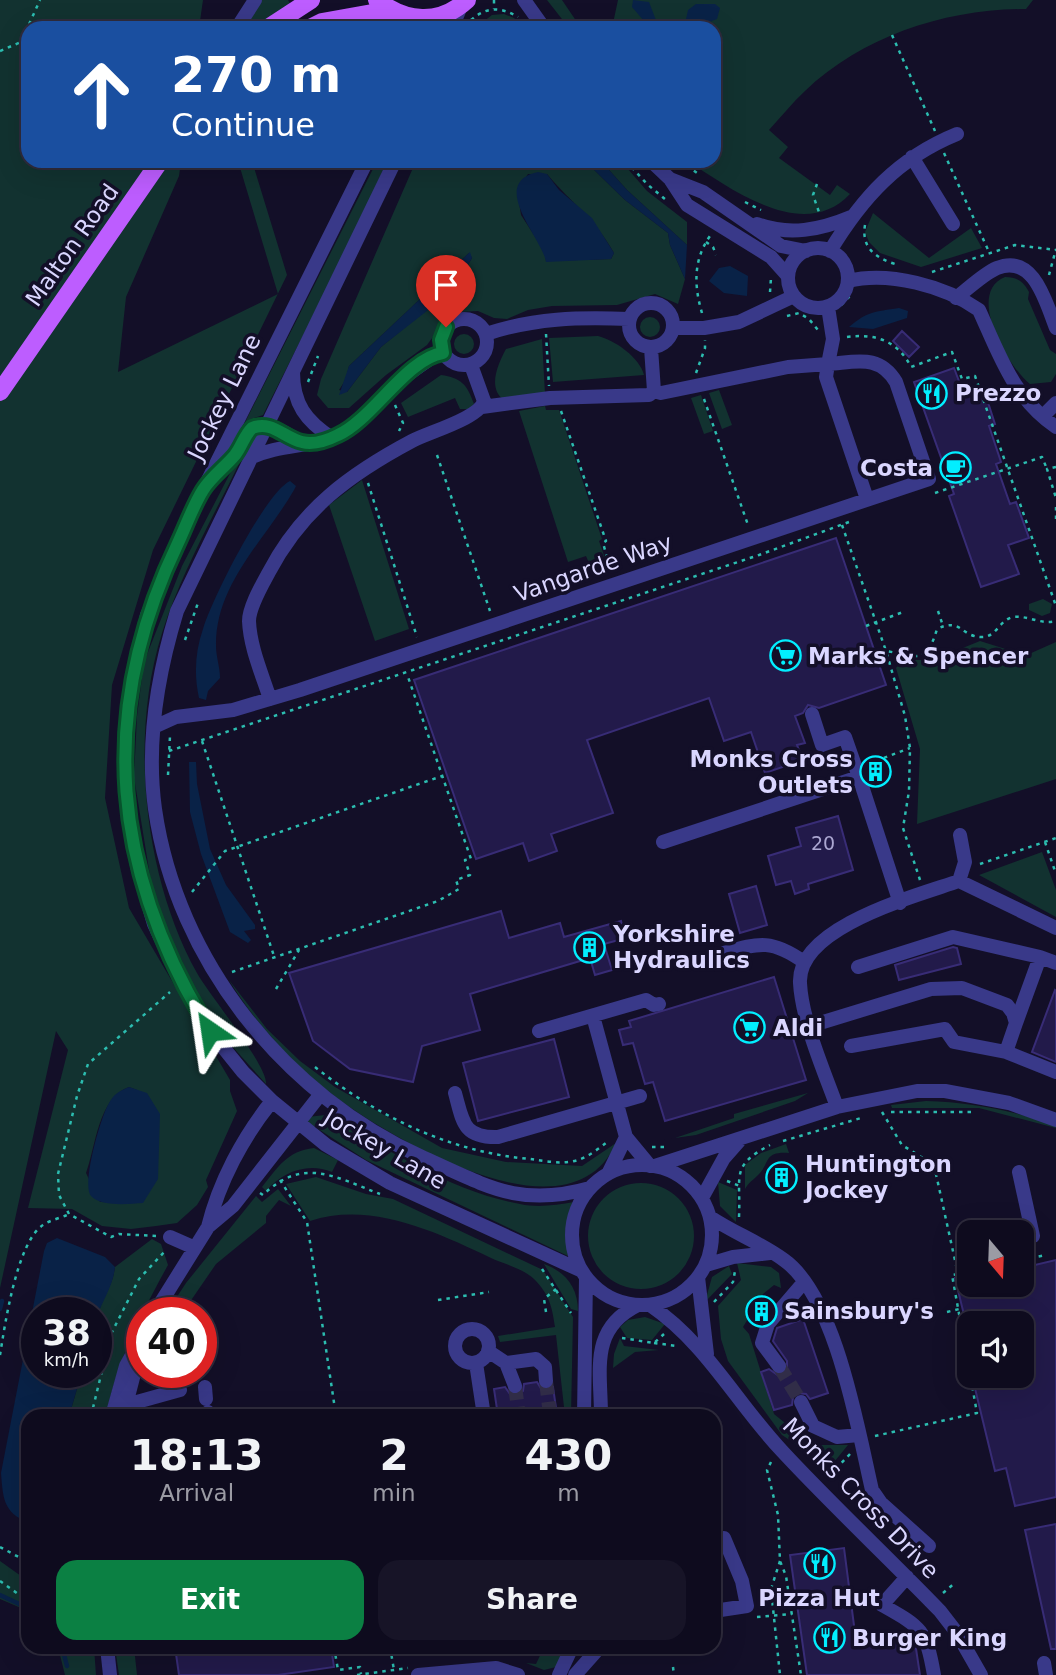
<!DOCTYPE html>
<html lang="en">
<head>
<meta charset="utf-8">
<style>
  :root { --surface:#0e0b1e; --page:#171427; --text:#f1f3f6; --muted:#9b9ba4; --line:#2e2b3c; --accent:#0b8043 }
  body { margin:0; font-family:"DejaVu Sans",sans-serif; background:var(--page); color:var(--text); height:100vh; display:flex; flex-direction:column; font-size:26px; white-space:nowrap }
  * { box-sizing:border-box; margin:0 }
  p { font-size:23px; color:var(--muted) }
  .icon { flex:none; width:38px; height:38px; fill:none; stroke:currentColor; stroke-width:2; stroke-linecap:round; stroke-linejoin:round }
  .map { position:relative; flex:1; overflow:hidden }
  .side { position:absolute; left:21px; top:1409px; width:700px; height:245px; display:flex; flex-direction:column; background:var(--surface); border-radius:21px; box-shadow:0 7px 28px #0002,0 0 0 2px var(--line) }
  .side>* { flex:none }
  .hud { position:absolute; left:21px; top:21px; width:700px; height:147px; border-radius:21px; box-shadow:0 7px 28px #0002,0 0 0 2px var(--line); background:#1a4fa0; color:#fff; overflow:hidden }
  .needle { width:46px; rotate:161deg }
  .controls { position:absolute; left:957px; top:1220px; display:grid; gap:14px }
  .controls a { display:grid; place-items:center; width:77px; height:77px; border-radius:14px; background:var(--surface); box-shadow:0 7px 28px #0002,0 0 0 2px var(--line); font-size:35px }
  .speed { position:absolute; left:21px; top:1297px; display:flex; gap:14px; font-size:35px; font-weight:700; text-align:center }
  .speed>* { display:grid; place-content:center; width:91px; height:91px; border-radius:50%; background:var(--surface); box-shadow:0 7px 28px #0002,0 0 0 2px var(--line); line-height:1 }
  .speed small { font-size:18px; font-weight:400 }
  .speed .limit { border:10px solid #d22; background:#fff; color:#111 }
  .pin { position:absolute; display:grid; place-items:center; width:60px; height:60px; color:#fff; margin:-72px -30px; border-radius:50% 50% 50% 0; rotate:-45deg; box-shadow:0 0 7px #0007 }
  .pin .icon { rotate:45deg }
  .me { position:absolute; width:77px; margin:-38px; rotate:328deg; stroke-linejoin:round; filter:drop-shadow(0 0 5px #0008) }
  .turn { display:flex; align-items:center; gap:24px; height:147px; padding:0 35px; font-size:32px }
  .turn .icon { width:91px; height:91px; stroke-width:2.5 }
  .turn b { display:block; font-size:49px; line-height:60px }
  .eta { display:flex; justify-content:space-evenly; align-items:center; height:119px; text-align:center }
  .eta b { font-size:42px; font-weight:800; line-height:49px }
  .primary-button { display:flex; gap:14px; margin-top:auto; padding:14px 35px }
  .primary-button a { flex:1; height:80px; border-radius:21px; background:var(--accent); color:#fff; font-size:28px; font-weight:800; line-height:80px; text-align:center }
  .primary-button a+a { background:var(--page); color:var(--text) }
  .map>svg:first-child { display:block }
</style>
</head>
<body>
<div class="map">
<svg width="1056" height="1675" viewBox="0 0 1056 1675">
  <rect width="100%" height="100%" fill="#130f28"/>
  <path fill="#123230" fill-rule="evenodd" d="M0,0H203L199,28H28V161H181L179,176L126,297L118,372L278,294L238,161H252L287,275L153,550L112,685L105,798L129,908L230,1080V1091L237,1111L206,1180L208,1187L197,1205L177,1223L156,1226L131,1229L102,1226L72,1209L28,1208L68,1050L56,1031L0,1288ZM129,1087L137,1090L143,1203L100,1202L86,1173C96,1146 98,1098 129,1087Z
    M262,0H288L291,5L258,28H244Z
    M547,0H562L581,28H569Z
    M618,0H1033L1026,9C947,9 864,35 805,91C792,103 781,117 769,130L788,147L779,158L830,195L837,185L850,194C804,243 732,190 688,161H714V28H612Z
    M504,14L514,18L524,28H475L492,15Z
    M377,161H387L362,218L263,415L251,419L234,450L232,448Z
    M416,161H585L625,200L668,233L670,245L685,279L678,304L655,294L617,305L552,306L528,310L507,319L494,318L478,311L459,312L446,319L427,345L386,375L349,408H328L317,395L321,379ZM528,174H547C572,204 594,217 614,253L611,259L546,261L545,252L521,215L517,190ZM469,253L472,258L464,271L465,277L456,286L381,347L347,392L339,390L346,379L349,366Z
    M601,161H621L647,191L687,222V245L627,190Z
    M873,213L929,258L971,228L982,248L921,267L880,253L869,242L865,232Z
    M1005,277C1017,277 1023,281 1029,292L1028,299L1050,350L1056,354V374L1051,382L1030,384C1008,367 965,293 1005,277Z
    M640 327a10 10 0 1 1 20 0a10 10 0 1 1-20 0Z
    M454 344a10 10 0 1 1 20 0a10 10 0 1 1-20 0Z
    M598,336C615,340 640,358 644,375L553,382L549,338Z
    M542,339L545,394L504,400C487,388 498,364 506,349Z
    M441,375C461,378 467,384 474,404L470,409H460L455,398L408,417L401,403Z
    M719,390L732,425L722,429L709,393Z
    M701,395L713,431L704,434L691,398Z
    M545,406L546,410H559L602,539L599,541L605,558L589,563L586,556L568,562L519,411Z
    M238,458L241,460C213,517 181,573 162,633C129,738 144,878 197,973C210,996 268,1066 266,1084L231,1045L204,1007L167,930L151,882L134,777L137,716L144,662L182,566Z
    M362,480L409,629L375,641L329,505Z
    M1043,599L1052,604L1050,613L1042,616L1029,610V604Z
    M980,641L1015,652V657L1020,658L1056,642V779L917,824L920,749L896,668L903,660H933Z
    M1042,852L1056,890V917L979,875Z
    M229,980L267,1029L300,1061L335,1087L442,1148L506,1162L582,1166L616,1143C571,1244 400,1143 341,1101C298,1070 256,1025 229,980Z
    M808,1093L795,1101L696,1135L647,1142L675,1138L734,1118V1114Z
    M926,1101C972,1102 1012,1111 1056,1125V1128L979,1108H892L891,1105Z
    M325,1115L334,1117C389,1152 454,1192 520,1204C538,1208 556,1205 574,1202L566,1227L568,1256L366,1160L306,1121L308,1117Z
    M786,1144L789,1153C762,1151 771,1164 757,1176C752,1181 749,1182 745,1189V1165L761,1153Z
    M314,1148L338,1160L332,1172C307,1162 283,1172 266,1191L262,1187C278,1167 287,1151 314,1148Z
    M316,1177L366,1194L393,1199L543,1270L573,1317L571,1416H565L556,1335L500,1342L498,1336L555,1327C552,1306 549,1294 534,1279C524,1269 504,1264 491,1258C436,1232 371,1201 310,1221L286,1184Z
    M718,1182L737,1190L736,1222L720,1206Z
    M588 1236a53 53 0 1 1 106 0a53 53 0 1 1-106 0Z
    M278,1189L291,1206L279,1200L266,1216V1223L216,1264L183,1312H167L186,1283L256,1196L262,1202Z
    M152,1239L161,1244L168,1265C141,1314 117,1361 106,1416H69L82,1372H96C96,1354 93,1332 98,1315C102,1297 113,1286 115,1267Z
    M737,1263L771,1267L779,1273L781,1288L774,1285L763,1294L743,1327L749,1334L774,1414L812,1445H848L830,1467L782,1435L728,1361L721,1339L718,1306L741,1280Z
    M544,1264C566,1272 578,1288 578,1311L571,1309Z
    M729,1266L732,1274L705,1302L712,1277Z
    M645,1317L665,1324L652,1340L627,1338L620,1327L628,1320Z
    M620,1338L624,1346L659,1350L635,1352L613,1368L614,1354Z
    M0,1561L28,1581V1611L0,1599Z
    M58,1647H94L96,1675H65Z
    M115,1647H134L137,1675H119Z
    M544,1647H556L562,1658L556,1667L544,1670L526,1663L536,1664Z"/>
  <path fill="#092247" d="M633,0L649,2L659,28H641L644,21L632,7Z
    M696,4H715L720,8L717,19L701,25H691L686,19L688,10Z
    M585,161H601L627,190L687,245L685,279L670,245L668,233L625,200Z
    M538,172L547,174L559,190L592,218L614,253L611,259L546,262C543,239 487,183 538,172Z
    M470,252L472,258L464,271L462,286H456L439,297L432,307L381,347L347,392L339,395L349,366Z
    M730,266L748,276L747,296L724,293L709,281L719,268Z
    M899,308L908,311L907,318L873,329L849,327C868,311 874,312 899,308Z
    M290,481L296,486L294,490C266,539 215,584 216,646C216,657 220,667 220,678L208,691L206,700L199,698C194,675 195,652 203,629C212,599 265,493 290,481Z
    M189,762H196L197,784L210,849L226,885L255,925V929L244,931L251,940L248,943L230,932L201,854L190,812Z
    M129,1087L147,1093L160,1114L158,1179L143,1203C129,1204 101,1207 91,1196C81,1185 101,1116 109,1103C114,1094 119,1091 129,1087Z
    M57,1238L105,1257L115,1267C113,1287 102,1301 96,1319V1312H37V1372H82L69,1416H28V1522C3,1513 3,1497 1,1473L44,1251L47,1243Z"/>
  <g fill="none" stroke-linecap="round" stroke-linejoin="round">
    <path stroke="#092247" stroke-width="4.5" d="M0,1309L2,1301
      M0,1595L28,1608
      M62,1647L67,1666"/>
  </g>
  <path fill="#221a4a" stroke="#382c76" stroke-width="2" d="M902,331L919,347L909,357L893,341Z
    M954,368L965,397L984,390L995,424L989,426L1001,462L996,464L1010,504L1016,502L1029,538L1008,545L1019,574L981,587L949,496L954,494L914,382Z
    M836,538L886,685L819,708L808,705L803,713L795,716L805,743L797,745L803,760L765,773L751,732L724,741L709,698L587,740L613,813L551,834L557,851L529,861L523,843L476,859L414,680Z
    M838,816L853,870L808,884L809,889L795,894L791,881L776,885L768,856L801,846L796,828Z
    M756,886L767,925L740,933L729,894Z
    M501,911L509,938L560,923L564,937L621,921L626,938L604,944L612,970L595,975L590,958L470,994L480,1030L422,1046L413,1082L350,1069L313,1041L289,973Z
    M953,947L957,948L961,964L899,980L895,965Z
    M774,977L806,1080L665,1121L653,1082L645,1084L633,1043L623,1045L619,1030L631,1027L629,1021Z
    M1055,990L1056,991V1062L1032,1052Z
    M554,1039L569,1097L478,1121L463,1063Z
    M1056,1260V1497L1015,1506L1006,1468L995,1471L972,1376H1022V1323H966L955,1278L970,1274V1284H1022V1268Z
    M803,1319L828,1393L810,1399L806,1394L797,1393L793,1397L792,1405L774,1410L761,1372L769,1369L779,1376L787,1370V1361L773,1341L777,1328Z
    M537,1382L542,1390L553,1387L556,1408L546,1406L540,1416H498L494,1389L505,1387L510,1394L518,1395L523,1391L524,1384Z
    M1056,1524V1649H1051L1025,1530Z
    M844,1548L856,1641L908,1632L915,1642L920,1675H807L790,1555Z
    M175,1647H331L334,1667L278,1675H179Z"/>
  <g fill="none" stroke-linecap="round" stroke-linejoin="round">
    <path stroke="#312d48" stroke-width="14" stroke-dasharray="14 7" stroke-linecap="butt" d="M779,1366L801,1402
      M546,1381L550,1415
      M515,1386L519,1416"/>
    <path stroke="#2cbdb0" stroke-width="2.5" stroke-dasharray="3.5 5" stroke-linecap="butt" d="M494,0V9
      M471,20C487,6 501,7 518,17
      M892,35L935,131
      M0,51L21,42L40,0
      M944,153L989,252
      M626,161L647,184L666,200
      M680,161L697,173
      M817,184L813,195L820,215
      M745,202L761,210
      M865,225C861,248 876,258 895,264
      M706,242L713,247L716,255
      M932,272L1015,245L1056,250
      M1049,275L1056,249
      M770,292L771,278
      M841,305L851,295
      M702,313C694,286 693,260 710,236
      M787,316L799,313L809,319L818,330
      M546,334L549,386
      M847,337C875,333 898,341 911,367L952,352L962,379L975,376L1056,606
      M696,373L705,348V340
      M308,382L318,356
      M704,399L748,525
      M395,405L403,423L399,431
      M561,411L606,541L603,543L609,564L600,568L603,576
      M437,455L490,611
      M1056,467L1047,469L1056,498
      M368,483L417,637
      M935,493L1042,457L1047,469
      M1056,507V522
      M842,525L886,651
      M938,611L943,626
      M866,626L903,612
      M185,640L199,600
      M202,741L274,956
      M169,751L759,555L849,522
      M868,764L910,748
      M168,775L170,736
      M1045,842L1056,874
      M980,864L1056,838
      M920,880L903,828L909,791L910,748L905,716L886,651C917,656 926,666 937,629C962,617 960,637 982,637C997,637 999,620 1013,617C1027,615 1041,625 1056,621
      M192,892L225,851L442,776
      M232,972L438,901L459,889L456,880L470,875L465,860L471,859L407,674
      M276,989L299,950
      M315,1067C378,1117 450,1152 530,1159C545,1161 563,1165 578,1160C588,1157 598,1149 606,1143
      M882,1112L902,1145L934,1165L958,1274
      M891,1112H975
      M783,1141L861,1118
      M652,1147H667
      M280,1180L307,1222L336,1416
      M727,1181L740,1186
      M260,1193L263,1195C303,1156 335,1177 380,1194
      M739,1217C741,1175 730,1166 770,1145
      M156,1236L119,1234L111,1237L69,1214L59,1195L58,1174L77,1096L88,1064L170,992
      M1022,1260L1046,1255
      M542,1269L571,1313
      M438,1300L489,1292
      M714,1302L733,1282L735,1271
      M546,1312L544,1299L556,1289
      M947,1312L959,1309
      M622,1338L654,1343L664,1334
      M654,1343L677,1346
      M0,1355C5,1324 17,1242 43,1225C50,1220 61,1218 69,1214
      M91,1416L111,1334L139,1279L166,1250
      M875,1436L977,1413L952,1275L970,1272
      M771,1462L767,1470L778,1515L780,1561L786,1576L801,1675
      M830,1475L850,1454
      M0,1547L28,1562
      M780,1561L771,1589L780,1675
      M0,1581L28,1601
      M943,1593L956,1582
      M757,1617L792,1614
      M334,1647L338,1670L360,1667L361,1674
      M390,1647L394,1670
      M501,1654L535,1647
      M673,1667L674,1675
      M357,1675L408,1668"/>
    <path stroke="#393989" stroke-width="14" d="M524,0L544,28
      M237,28L255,0
      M452,28L461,6
      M912,157L953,224
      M367,161L203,490L147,615L126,718L128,812L137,866L154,924L185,990L210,1031L243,1072L272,1101L326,1145L390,1183L582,1271
      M395,161L177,611C158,673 146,744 155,809C177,962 285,1095 424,1158C487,1186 520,1208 590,1188
      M651,161L670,179L687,205L771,257L788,276
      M670,179L703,192L781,246L806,251
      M757,224C789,236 820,230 851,217
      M788 278a30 30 0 1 1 60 0a30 30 0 1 1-60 0Z
      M830,251C862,198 898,158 957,134
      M848,281C889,271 945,286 979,310C999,354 1014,399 1056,427
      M956,298C968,289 983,274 997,268C1034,253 1046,303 1056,328
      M629 325a22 22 0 1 1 44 0a22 22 0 1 1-44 0Z
      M441 342a23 23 0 1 1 46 0a23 23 0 1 1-46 0Z
      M673,328H704L739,322L794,296
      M486,334C534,318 579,317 629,319
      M651,348L654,391L661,393L788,367L828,364L833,339L828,307
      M293,372C293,404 306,421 332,438
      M482,407L550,398L649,395L654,391
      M1043,416L1056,403
      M250,458C281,443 315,448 343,433C361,423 372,407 386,393C401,378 420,366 437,354L443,353
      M216,476C228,462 250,423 266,425C278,427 291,437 302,442
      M270,699C262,674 250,647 249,621C249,607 262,585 269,572C302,509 350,474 412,441C429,432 480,418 484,401L471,365
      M812,714L822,745L845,737L859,777
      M154,727L176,717L233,710L300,690L929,479L896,382C879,354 857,362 828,364L826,377L867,499
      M663,842L859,777L900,903
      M959,881L965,862L960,835
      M724,953C760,942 773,940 804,962
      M858,967L953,937L1040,957
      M593,1016L626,1137L650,1166
      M1016,1023L1040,957L1056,963
      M810,1026L931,989L962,988L1007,1005L1013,1013L1016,1023L1006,1052L1056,1072
      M539,1031L646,1000L654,1005L659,1004
      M851,1046L945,1029L954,1042L1006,1052
      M455,1093C463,1122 463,1138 498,1137L640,1096
      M837,1107C824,1071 802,1021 800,983C797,927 916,896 959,881L1056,928
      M572 1235a70 70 0 1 1 140 0a70 70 0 1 1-140 0Z
      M655,1166L837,1107L917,1091H945L1009,1103L1056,1120
      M1019,1172L1033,1236L1022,1239
      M608,1174L626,1137
      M702,1198L724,1158L739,1141
      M710,1217C734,1233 761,1243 784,1260C836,1297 858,1430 872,1490L881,1503L929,1546
      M208,1227C219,1182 243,1137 272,1101
      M170,1237L195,1248
      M706,1265L733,1257L770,1253
      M698,1277L707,1354
      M650,1305C707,1344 735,1401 782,1451C833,1506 888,1557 940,1611L957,1633L981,1675
      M155,1312L208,1227L233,1206L320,1095
      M455 1346a17 17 0 1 1 34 0a17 17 0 1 1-34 0Z
      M488,1351L506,1363L515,1386
      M476,1363L484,1416
      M506,1363L536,1359L545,1367L546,1381
      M779,1366L762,1343L768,1324L804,1282
      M205,1387L206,1399
      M801,1402L813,1426L837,1437L859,1435
      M126,1405L180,1390
      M208,1412L209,1416
      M550,1415V1416
      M112,1416L126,1366L142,1337
      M123,1416L141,1347
      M584,1416L586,1277
      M601,1416C601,1370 589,1329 638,1305
      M907,1577L882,1605C921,1627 926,1629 934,1675
      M714,1611L747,1606L742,1581L724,1538
      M107,1647L110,1675
      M1044,1663L1046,1675
      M418,1675L496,1668L518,1675
      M559,1675L572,1647
      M575,1675L598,1649"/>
    <path stroke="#bd5dff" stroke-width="18" d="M377,0C405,22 439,26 467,0
      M268,28L311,0
      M310,28L322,22L389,10
      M0,392L160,161"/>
  </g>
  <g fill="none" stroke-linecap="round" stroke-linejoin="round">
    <defs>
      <path id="route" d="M210,1031C112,872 96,714 178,543C186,526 193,506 203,490C211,477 225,467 235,455C242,446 244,436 252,428C272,420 284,438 302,442C313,445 328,440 338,435C372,420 407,358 443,353L441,340L446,327"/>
    </defs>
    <use href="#route" stroke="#07532c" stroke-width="18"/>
    <use href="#route" stroke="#0b8043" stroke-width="12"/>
  </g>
  <defs>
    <symbol id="restaurant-ring" viewBox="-11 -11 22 22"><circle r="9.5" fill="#130f28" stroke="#02eeff" stroke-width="1.5"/><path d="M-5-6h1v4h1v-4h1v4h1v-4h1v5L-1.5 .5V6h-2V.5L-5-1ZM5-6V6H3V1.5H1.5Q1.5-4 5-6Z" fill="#02eeff"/></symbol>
    <symbol id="cafe-ring" viewBox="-11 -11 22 22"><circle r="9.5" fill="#130f28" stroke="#02eeff" stroke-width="1.5"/><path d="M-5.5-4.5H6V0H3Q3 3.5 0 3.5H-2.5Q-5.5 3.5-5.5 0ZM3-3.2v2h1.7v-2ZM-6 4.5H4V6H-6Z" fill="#02eeff"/></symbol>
    <symbol id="supermarket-ring" viewBox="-11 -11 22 22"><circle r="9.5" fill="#130f28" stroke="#02eeff" stroke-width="1.5"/><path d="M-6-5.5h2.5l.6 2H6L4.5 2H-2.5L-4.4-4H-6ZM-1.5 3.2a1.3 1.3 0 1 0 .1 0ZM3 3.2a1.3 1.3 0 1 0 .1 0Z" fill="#02eeff"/></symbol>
    <symbol id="building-ring" viewBox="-11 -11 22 22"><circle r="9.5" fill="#130f28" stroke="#02eeff" stroke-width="1.5"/><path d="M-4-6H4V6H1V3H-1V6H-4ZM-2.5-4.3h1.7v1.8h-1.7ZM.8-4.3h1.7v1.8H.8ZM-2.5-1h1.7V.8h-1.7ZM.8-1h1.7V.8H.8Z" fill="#02eeff"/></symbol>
  </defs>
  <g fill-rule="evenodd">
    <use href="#restaurant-ring" x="914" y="376" width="35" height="35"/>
    <use href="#cafe-ring" x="938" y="450" width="35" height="35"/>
    <use href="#supermarket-ring" x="768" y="638" width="35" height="35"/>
    <use href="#building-ring" x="858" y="754" width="35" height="35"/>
    <use href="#building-ring" x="572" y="930" width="35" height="35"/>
    <use href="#supermarket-ring" x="732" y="1010" width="35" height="35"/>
    <use href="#building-ring" x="764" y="1160" width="35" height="35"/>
    <use href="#building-ring" x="744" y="1294" width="35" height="35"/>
    <use href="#restaurant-ring" x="802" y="1546" width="35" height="35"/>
    <use href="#restaurant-ring" x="812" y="1620" width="35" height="35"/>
  </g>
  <g text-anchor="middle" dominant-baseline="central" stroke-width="7" stroke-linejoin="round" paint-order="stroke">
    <g font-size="19" fill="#aca7d2">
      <text x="823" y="843">20</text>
    </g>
    <g font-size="23" fill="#dad6ff" stroke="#130f28">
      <text transform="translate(72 245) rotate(-55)">Malton Road</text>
      <text transform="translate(224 397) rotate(-64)">Jockey Lane</text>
      <text transform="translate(593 568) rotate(-19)">Vangarde Way</text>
      <text transform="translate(385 1149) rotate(30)">Jockey Lane</text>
      <text transform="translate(861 1498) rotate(46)">Monks Cross Drive</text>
    </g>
    <g font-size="23" font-weight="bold" fill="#dad6ff" stroke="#130f28" text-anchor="start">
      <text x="955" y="393">Prezzo</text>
      <text x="933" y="468" text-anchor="end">Costa</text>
      <text x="808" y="656">Marks &amp; Spencer</text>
      <text x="853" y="759" text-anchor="end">Monks Cross<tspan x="853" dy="26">Outlets</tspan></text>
      <text x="613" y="934">Yorkshire<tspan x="613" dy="26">Hydraulics</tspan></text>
      <text x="773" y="1028">Aldi</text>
      <text x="805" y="1164">Huntington<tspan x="805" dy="26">Jockey</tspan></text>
      <text x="784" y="1311">Sainsbury's</text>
      <text x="819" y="1598" text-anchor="middle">Pizza Hut</text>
      <text x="852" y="1638">Burger King</text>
    </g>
  </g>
</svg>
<div class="controls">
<a><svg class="needle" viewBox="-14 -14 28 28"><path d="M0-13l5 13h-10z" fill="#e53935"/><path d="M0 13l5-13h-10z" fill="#9b9ba4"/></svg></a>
<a><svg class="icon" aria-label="sound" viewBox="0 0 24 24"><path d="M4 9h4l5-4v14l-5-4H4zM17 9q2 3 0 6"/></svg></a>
</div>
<div class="speed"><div>38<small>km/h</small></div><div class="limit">40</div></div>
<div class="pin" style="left:446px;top:327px;background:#d93025"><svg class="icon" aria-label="arrive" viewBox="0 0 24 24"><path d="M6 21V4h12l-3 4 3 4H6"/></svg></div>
<svg class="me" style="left:210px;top:1031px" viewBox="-20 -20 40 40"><path d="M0-17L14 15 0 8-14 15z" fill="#0b8043" stroke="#fff" stroke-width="4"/></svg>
<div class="hud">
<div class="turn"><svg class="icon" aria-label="ahead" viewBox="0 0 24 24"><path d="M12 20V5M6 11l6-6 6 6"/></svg><div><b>270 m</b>Continue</div></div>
</div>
<section class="side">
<div class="eta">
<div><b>18:13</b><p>Arrival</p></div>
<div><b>2</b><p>min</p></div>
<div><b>430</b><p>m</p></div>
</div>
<div class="primary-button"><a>Exit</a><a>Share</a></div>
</section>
</div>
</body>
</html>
